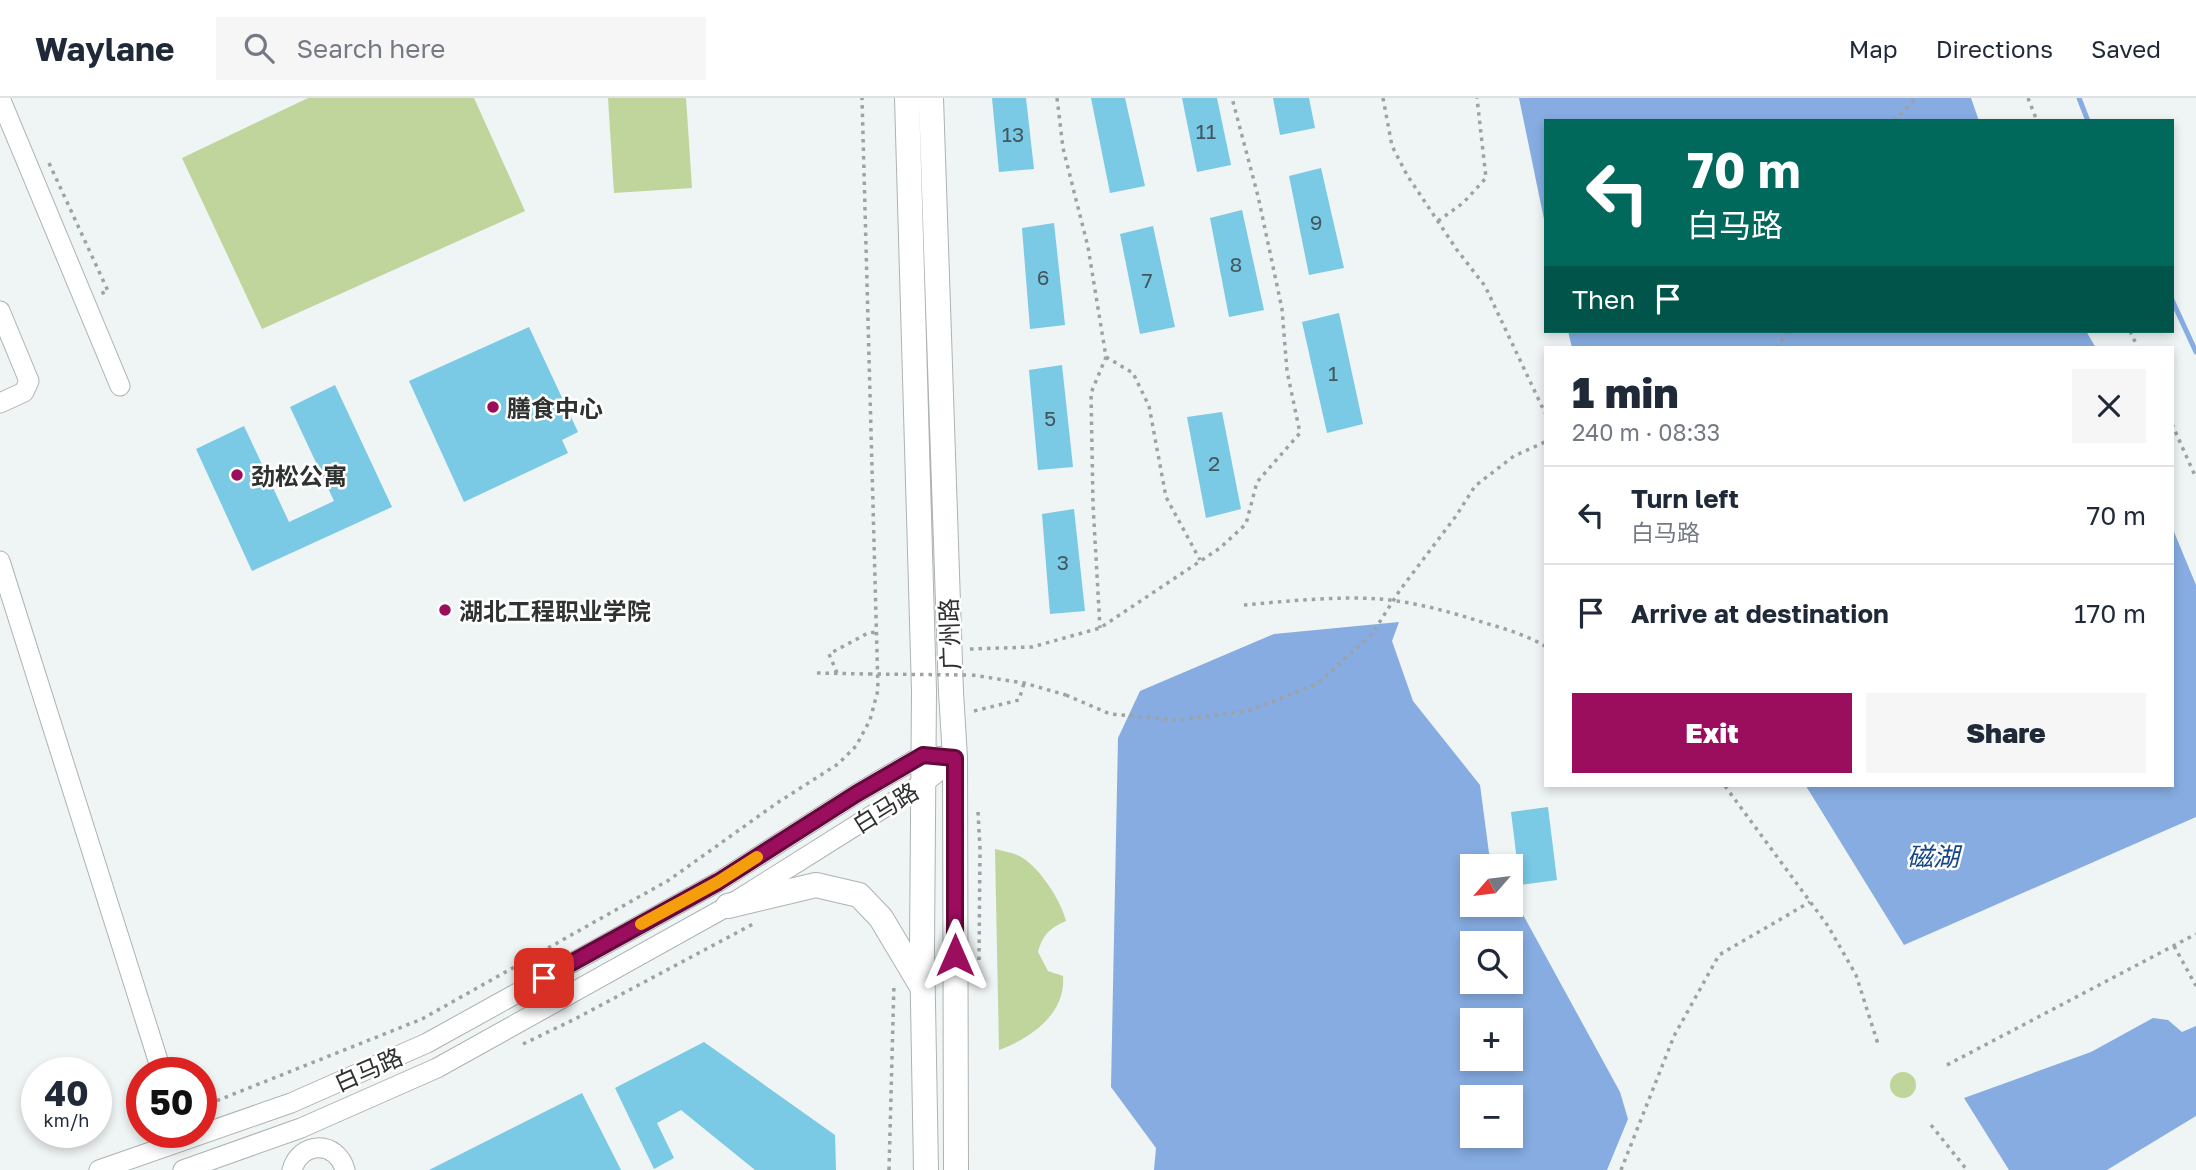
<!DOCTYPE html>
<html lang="en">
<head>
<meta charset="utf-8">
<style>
  :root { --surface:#fff; --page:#f6f6f7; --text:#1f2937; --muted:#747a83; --line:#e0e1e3; --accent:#9b0d5d }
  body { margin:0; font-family:"Golos Text","Noto Sans SC",sans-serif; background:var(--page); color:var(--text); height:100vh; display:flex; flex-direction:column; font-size:26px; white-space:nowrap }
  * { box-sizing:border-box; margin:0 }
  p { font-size:23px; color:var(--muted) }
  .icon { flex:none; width:38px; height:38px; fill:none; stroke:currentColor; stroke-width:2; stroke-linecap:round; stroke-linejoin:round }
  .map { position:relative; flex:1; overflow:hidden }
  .side { position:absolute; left:1544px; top:248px; width:630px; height:441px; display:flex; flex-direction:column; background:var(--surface); border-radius:0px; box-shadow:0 4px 10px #0003 }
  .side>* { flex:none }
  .hud { position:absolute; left:1544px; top:21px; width:630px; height:214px; border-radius:0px; box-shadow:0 4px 10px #0003; background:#00695c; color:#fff; overflow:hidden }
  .needle { width:46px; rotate:242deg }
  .controls { position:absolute; left:1460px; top:756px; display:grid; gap:14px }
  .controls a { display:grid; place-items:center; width:63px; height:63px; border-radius:0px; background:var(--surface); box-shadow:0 4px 10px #0003; font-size:35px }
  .speed { position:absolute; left:21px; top:959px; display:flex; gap:14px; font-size:35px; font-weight:700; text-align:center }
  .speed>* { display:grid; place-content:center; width:91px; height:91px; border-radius:50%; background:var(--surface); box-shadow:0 4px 10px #0003; line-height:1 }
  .speed small { font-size:18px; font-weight:400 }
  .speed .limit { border:10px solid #d22; background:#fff; color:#111 }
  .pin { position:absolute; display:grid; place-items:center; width:60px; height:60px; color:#fff; margin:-30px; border-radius:14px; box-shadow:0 4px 10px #0006 }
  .me { position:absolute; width:77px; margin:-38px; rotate:0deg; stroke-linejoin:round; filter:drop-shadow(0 0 5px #0008) }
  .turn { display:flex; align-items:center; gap:24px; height:147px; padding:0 28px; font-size:32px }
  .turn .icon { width:91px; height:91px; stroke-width:2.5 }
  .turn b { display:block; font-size:49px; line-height:60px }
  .then { display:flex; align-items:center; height:66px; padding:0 28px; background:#0003; gap:14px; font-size:26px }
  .round { display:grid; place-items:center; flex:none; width:74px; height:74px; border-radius:0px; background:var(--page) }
  .overview { display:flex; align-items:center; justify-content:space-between; height:119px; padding:0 28px }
  h1 { font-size:42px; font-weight:800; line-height:52px }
  .action { display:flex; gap:14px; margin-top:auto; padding:14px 28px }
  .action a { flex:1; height:80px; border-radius:0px; background:var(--accent); color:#fff; font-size:28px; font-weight:800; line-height:80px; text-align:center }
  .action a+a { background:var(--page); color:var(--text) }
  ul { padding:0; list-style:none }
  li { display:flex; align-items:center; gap:21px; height:98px; padding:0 28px; border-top:2px solid var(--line) }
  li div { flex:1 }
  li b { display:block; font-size:26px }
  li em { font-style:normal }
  header { display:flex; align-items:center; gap:42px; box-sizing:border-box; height:98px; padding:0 35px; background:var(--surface); border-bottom:2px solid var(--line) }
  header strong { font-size:33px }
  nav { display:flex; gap:38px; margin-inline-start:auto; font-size:24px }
  .search { width:490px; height:63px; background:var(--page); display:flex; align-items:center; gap:18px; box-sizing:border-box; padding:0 24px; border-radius:0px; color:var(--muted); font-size:26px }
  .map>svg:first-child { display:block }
</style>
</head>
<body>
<header>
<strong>Waylane</strong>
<div class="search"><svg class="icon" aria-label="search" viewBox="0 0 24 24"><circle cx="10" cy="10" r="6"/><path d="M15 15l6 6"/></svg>Search here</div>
<nav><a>Map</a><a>Directions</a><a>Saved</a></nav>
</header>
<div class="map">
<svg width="2196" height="1072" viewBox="0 0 2196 1072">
  <rect width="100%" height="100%" fill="#eff4f4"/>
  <path fill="#bfd59c" d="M308,0H474L525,113L262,231L182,60Z
    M608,0H686L692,90L614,95Z
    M995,751C1002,753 1010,754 1017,757C1037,765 1061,802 1066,823C1050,830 1043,836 1038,854L1048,873L1063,878C1066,916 1031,940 999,952Z
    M1890 987a13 13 0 1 1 26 0a13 13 0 1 1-26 0Z"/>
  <path fill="#86ace1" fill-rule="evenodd" d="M1519,0H1971L1979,23H1545V126Z
    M1568,233H2086L2096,250H1572Z
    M2172,429L2196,487V719L1904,847L1806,688H2172Z
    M1399,524L1392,543L1413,603L1480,687L1489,755L1496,768H1472V807H1510V793L1620,994L1628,1021L1607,1072H1154L1156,1050L1111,989L1118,640L1140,593L1274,536ZM1510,845V884H1472V845ZM1510,922V961H1472V922ZM1472,999H1510V1038H1472Z
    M2153,920L2168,922L2182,934L2196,928V1018L2107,1072H2009L1964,1000L2091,954Z"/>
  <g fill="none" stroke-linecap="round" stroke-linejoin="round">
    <path stroke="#86ace1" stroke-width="5" d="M2079,0L2088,23
      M2172,202L2196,254"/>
  </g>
  <path fill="#7ac9e5" d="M992,0H1026L1034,71L999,74Z
    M1091,0H1125L1145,88L1110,95Z
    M1182,0H1217L1231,67L1197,74Z
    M1273,0H1309L1315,30L1280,37Z
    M1321,70L1344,170L1309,177L1289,78Z
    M1242,112L1264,212L1229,219L1210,120Z
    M1054,125L1065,227L1030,231L1022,130Z
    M1153,128L1175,229L1140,236L1120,136Z
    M1339,215L1363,326L1327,335L1302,224Z
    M529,229L578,334L562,342L568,355L464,404L409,283Z
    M1062,267L1073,369L1038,372L1029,272Z
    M335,287L392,409L252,473L196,351L244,328L289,424L334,403L290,309Z
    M1222,314L1241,411L1206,420L1187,319Z
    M1074,411L1085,513L1050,516L1042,416Z
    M1548,709L1557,782L1520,787L1511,714Z
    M704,944L835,1037L836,1072H755L681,1012L657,1025L674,1060L654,1071L615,990Z
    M582,995L621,1072H429Z"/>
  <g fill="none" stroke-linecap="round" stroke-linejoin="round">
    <defs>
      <path id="minor" d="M0,0L120,288
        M0,213L29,283L24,294L0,305
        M0,463L162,975
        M99,1072L291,1005L427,945L718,784L856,696L923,657L955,660
        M183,1072L301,1030L437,970L728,808L925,684L955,660
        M292,1072C300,1043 337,1042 345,1072"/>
      <path id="major" d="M907,0L924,593L922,850L926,1072
        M931,0L951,594L955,660L956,1072
        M728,808L816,787L859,797L881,820L921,887"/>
    </defs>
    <use href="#minor" stroke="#adb3b2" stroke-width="21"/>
    <use href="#major" stroke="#adb3b2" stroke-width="26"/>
    <path stroke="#9ea2a2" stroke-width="3.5" stroke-dasharray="3.5 5" stroke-linecap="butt" d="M1057,0L1063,50L1088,149L1106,259L1091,295L1093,406L1100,530
      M1383,0L1392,48L1407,77L1457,152L1485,188L1545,315
      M2028,0L2037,23
      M1894,23L1916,0
      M49,65L108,193L100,196
      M1438,123L1463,105L1486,80L1477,0
      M2130,233L2138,250
      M1776,250L1788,233
      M1106,259L1133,275L1149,308L1166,399L1200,462
      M2172,326L2196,380
      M1244,507C1287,503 1338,498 1380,501C1415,504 1451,514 1485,525C1506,531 1526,537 1545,548
      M970,551L1032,549L1100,530L1220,450L1246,426L1257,384L1300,335L1287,273L1282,211L1258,98L1232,0
      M817,575L869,576
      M837,575L829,556L868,535L876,534
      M972,577L1024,585L1066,597
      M974,613L1019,602L1024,585
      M1725,688L1828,828L1856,877L1878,946
      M978,714L980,751L979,863
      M2174,848L2196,888
      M523,946L575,921L755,825
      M1947,967L2196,836
      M201,1009L422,921L669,782L777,705L838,666L856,648L870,622L878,592L862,0
      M1931,1027L1967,1072
      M889,1072L894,885
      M1621,1072L1674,938L1719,857L1810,804"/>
    <use href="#minor" stroke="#fff" stroke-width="19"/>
    <use href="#major" stroke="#fff" stroke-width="24"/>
    <path stroke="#9ea2a2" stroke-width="3.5" stroke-dasharray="3.5 5" stroke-linecap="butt" d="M869,576L969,577
      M1066,597L1110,616L1177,622L1248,613L1317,586L1372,536L1400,492L1456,418L1475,388L1514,358L1545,344"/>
  </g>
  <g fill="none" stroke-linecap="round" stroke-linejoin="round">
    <defs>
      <path id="route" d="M544,880L718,784L856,696L923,657L955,660V857"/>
    </defs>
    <use href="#route" stroke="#65083c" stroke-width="18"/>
    <use href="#route" stroke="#9b0d5d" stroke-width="12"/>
    <path stroke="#f59e0b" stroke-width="12" d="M641,826L718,784L757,759"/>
  </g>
  <g fill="#9b0d5d" stroke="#fff" stroke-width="2.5">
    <circle cx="493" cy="309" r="7"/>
    <circle cx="237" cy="377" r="7"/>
    <circle cx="445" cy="512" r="7"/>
  </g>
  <g text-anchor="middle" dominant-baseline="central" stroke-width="5" stroke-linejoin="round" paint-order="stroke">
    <g font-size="21" fill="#42585f">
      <text x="1206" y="33">11</text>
      <text x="1013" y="36">13</text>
      <text x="1316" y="124">9</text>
      <text x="1236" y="166">8</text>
      <text x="1043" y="179">6</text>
      <text x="1147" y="182">7</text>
      <text x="1333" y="275">1</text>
      <text x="1050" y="320">5</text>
      <text x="1214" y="365">2</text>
      <text x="1063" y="464">3</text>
    </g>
    <g font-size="24" font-weight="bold" fill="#303232" stroke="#fff" text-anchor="start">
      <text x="507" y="309">膳食中心</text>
      <text x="251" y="377">劲松公寓</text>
      <text x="459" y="512">湖北工程职业学院</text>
    </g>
    <g font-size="24" fill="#303232" stroke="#fff">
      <text transform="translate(949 536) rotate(-92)">广州路</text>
      <text transform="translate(885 709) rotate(-32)">白马路</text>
      <text transform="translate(368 971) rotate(-24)">白马路</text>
    </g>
    <g font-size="26" font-style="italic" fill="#144685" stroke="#fff">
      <text x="1933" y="758">磁湖</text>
    </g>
  </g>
</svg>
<div class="controls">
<a><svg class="needle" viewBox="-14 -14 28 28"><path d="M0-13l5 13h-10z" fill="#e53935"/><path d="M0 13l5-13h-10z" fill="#747a83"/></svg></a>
<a><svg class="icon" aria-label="search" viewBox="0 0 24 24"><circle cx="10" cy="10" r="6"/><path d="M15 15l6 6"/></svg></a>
<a>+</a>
<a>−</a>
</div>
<div class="speed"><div>40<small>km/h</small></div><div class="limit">50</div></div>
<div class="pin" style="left:544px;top:880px;background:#d93025"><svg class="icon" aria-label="arrive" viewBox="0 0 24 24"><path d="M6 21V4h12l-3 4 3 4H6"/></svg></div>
<svg class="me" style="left:955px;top:857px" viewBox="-20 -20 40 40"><path d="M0-17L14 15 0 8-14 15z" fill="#9b0d5d" stroke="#fff" stroke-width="4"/></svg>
<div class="hud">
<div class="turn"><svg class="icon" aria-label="left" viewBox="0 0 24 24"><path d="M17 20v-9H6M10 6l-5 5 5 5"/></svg><div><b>70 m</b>白马路</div></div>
<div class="then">Then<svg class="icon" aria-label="arrive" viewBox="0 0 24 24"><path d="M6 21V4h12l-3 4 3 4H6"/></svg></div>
</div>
<section class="side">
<div class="overview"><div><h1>1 min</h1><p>240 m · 08:33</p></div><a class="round"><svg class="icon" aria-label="close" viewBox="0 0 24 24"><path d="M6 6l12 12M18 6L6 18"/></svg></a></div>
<ul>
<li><svg class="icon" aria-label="left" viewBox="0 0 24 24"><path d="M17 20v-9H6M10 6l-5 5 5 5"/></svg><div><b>Turn left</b><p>白马路</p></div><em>70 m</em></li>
<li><svg class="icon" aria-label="arrive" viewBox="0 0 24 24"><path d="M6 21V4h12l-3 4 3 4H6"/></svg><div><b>Arrive at destination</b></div><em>170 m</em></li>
</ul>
<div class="action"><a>Exit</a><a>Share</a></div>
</section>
</div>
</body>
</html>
